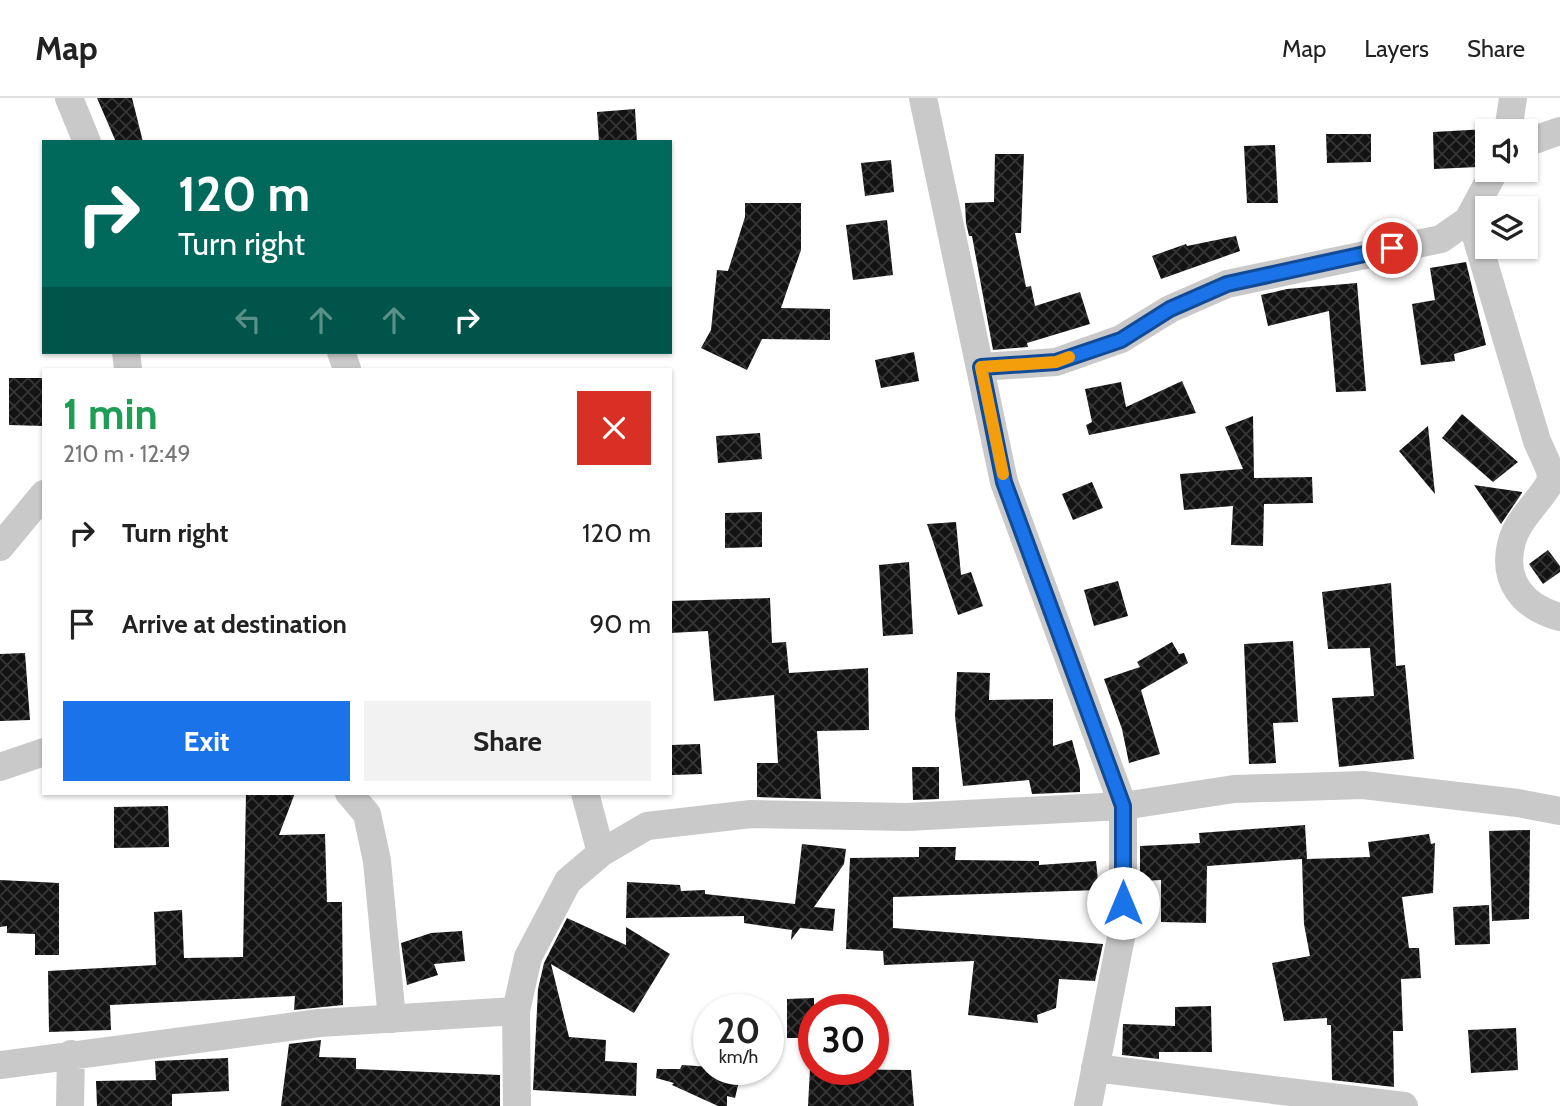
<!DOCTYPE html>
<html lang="en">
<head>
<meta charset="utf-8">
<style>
  :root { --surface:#fff; --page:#f2f2f2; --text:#222; --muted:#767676; --line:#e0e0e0; --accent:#1a73e8 }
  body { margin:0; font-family:Cabin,sans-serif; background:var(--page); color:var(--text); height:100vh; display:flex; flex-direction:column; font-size:26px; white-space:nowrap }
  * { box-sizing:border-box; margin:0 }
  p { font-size:23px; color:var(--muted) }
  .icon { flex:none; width:38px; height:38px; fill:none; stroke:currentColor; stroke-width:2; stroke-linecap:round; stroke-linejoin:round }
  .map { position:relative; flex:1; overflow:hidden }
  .drawer { position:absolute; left:42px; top:270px; width:630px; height:427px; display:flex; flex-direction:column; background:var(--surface); border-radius:0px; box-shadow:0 2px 5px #0004 }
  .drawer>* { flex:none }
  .banner { position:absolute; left:42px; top:42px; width:630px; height:214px; border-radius:0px; box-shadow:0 2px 5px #0004; background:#00695c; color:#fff; overflow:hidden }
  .controls { position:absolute; left:1475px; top:21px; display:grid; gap:14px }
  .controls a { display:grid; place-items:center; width:63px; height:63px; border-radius:0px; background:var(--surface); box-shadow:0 2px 5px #0004; font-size:35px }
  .speed { position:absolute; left:693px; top:896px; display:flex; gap:14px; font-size:35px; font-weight:700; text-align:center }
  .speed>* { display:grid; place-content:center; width:91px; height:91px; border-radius:50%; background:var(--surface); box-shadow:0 2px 5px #0004; line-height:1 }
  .speed small { font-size:18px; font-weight:400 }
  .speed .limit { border:10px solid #d22; background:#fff; color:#111 }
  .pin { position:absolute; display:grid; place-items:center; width:60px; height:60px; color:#fff; margin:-30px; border:4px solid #fff; border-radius:50%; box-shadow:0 2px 7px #0007 }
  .me { position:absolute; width:77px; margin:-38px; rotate:0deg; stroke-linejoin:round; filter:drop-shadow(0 0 5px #0008) }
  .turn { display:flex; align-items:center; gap:24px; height:147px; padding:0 21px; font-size:32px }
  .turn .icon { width:91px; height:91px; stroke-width:2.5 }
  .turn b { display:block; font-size:49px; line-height:60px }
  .lanes { display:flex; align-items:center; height:66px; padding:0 21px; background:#0003; justify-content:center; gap:35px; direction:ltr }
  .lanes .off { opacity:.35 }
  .round { display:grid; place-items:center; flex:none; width:74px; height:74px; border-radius:0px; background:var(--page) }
  .head { display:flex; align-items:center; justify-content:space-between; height:119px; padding:0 21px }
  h1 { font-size:42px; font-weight:800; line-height:52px; color:#1e9e55 }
  .action { display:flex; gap:14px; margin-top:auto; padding:14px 21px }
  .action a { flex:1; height:80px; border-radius:0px; background:var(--accent); color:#fff; font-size:28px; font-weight:800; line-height:80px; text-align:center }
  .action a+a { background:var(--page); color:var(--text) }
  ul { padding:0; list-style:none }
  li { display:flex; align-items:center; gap:21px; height:91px; padding:0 21px }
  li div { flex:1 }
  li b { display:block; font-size:26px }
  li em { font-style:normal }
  header { display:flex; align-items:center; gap:42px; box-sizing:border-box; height:98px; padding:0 35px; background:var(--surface); border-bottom:2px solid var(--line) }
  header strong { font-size:33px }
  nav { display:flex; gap:38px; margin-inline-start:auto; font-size:24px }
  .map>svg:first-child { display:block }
</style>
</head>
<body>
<header>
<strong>Map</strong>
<nav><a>Map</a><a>Layers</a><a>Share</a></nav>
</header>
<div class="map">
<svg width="1560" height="1008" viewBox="0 0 1560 1008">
  <defs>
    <pattern id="building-cross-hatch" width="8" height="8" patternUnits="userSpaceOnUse" patternTransform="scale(1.75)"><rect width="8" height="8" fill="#131313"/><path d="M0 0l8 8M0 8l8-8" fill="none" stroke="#363636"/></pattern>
  </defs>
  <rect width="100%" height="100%" fill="#fff"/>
  <path fill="url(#building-cross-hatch)" d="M97,0H132L143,44H116Z
    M635,11L637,44H599L597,14Z
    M1487,31L1488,57L1478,69L1434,71L1433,34Z
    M1326,36H1371V64L1327,65Z
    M1275,47L1278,105H1247L1244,48Z
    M995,56H1024L1021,135H1015L1026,189L1031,188L1035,208L1080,194L1090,226L1027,245L1028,249L993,252L972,138H969L966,125L965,105L994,104Z
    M891,62L894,94L865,98L861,65Z
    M745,105H801V152L781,210L830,211V242L762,241L747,272L701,250L711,232L717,172L728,173L745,119Z
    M887,122L893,177L853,182L846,127Z
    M1236,138L1240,153L1161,181L1152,158L1186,146L1187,148Z
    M1466,164L1486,247L1454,256L1455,263L1421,267L1412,206L1435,202L1430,170Z
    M1357,185L1366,293L1336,294L1329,213L1268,228L1261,197L1287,191Z
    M914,254L919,283L881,290L875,262Z
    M9,280H44V328L9,327Z
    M1182,283L1196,315L1089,337L1086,327L1092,324L1085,291L1121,284L1126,309Z
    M1462,316L1518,364L1493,384L1442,340Z
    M1253,318L1254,380L1312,379L1313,405L1264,406L1263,448L1231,447L1233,408L1184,412L1180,376L1243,371L1225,329Z
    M1428,328L1435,396L1399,353Z
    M760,335L762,361L718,365L716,338Z
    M1092,384L1103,410L1073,422L1062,396Z
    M1474,387L1522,394V395L1501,426Z
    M762,414V449L725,450V415Z
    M956,424L961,477L971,474L983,508L958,517L927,426Z
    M1548,452L1560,468V474L1543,486L1529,466Z
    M909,464L913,536L883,538L879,467Z
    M1118,483L1128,518L1094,528L1084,492Z
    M1391,485L1396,568L1405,567L1414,661L1339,669L1332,600L1374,598L1370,550L1328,551L1322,494Z
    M770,500L772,545L786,544L789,575L868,570L869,632L817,633L821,701L757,699V665H778L774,597L714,603L708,533L670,535V503Z
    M1293,543L1298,624L1273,625L1276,665L1249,666L1244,546Z
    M1172,544L1179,556L1184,555L1188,565L1141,592L1160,656L1129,665L1122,631L1104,581L1140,569L1137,564Z
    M25,555L30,622L0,623V556Z
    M957,574L990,575L989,602L1053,601V648L1072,642L1080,672V694L1032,696L1029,682L963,688L955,618Z
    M700,646L702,676L672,677L671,647Z
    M912,669H939V701L913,702Z
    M246,695H295L279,737L325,736L327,804H342L343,907L294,912L295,898L110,907L111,932L49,934L48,873L156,867L154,814L182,812L184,860L243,859Z
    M168,708L169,749L114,750V709Z
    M1305,727L1307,761L1370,759L1368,744L1429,736L1431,746L1435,745L1433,795L1402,799L1409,850H1419L1421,880L1401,881L1403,933H1393L1394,989L1332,982L1331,927H1327V920L1284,923L1272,865L1310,858L1304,826L1302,761L1207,768L1206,825L1161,824V782L1140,783V748L1200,745L1199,735Z
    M1530,732L1529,821L1492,823L1489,733Z
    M802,746L846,751L844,766L814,809L835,811L833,833L800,830L791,842L792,832L744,825V818L626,820L627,784L680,787L681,793L705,792V796L795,806Z
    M919,749H956L955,762L1039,763V767L1096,763L1099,792L893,799V830L1103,846L1095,883L1059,881L1056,910L1037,917L1038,925L968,917L974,863L884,867L883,853L846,851L850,760L919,759Z
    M0,782L59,785V857H35V836L7,835V828L0,829Z
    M1489,807L1490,846L1455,847L1453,809Z
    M567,820L626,847V829L670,856L634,915L551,866L569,939L606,942L605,963L637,965L636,998L533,992L538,891L544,865Z
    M462,833L465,863L434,866L438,877L407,887L401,845L431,835Z
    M814,900V940H787V901Z
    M1211,908L1212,954H1159V961L1122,957L1123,926L1175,928V909Z
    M1516,930L1518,972L1471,975L1468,932Z
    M321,942L319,959L356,960V971L500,977V1008H281L289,946Z
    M228,960L229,993L172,996V1008H97L96,983L156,982L155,963Z
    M682,967L742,971L735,1000L727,998V1008H718L672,987L674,985L656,980L657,971H680Z
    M810,971L911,972L914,1008H808Z"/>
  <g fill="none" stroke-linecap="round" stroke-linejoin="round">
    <path stroke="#c9c9c9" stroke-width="28" d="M69,0L87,44
      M923,0L1004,384L1123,708V829L1088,1008
      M1508,33L1513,0
      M1526,45L1560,33
      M1470,118L1537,343L1550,372L1551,383C1540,403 1518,421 1512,443C1501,483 1523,509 1560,519
      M126,254L128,271
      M341,254L347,271
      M981,269L1056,264L1121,241L1170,211L1227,186L1441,141L1468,122L1495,72
      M0,449L44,396
      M0,669L44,654
      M349,695L367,716L377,763L392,921
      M585,695L601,755
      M0,967L319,925L516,913
      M1095,970L1404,1008
      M70,1008L71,956
      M517,1008L516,913L528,859L568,783L601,755L647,728L751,716L907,719L1123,708L1234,691L1363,687L1518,705L1560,713"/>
  </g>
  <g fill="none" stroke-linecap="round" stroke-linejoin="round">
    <defs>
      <path id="route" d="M1123,805V708L1004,384L981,269L1056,264L1121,242L1170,211L1227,186L1392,150"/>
    </defs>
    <use href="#route" stroke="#114b97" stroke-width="18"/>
    <use href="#route" stroke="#1a73e8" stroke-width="12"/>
    <path stroke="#f59e0b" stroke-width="12" d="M1003,376L981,269L1056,264L1069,259"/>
  </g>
</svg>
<div class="controls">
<a><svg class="icon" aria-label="sound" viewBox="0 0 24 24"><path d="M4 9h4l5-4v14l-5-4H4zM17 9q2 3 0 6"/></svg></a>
<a><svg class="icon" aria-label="layers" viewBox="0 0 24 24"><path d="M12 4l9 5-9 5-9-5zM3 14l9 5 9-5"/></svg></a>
</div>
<div class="speed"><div>20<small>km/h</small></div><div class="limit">30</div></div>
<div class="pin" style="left:1392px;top:150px;background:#d93025"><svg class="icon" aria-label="arrive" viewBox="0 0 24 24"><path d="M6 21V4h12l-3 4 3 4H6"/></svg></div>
<svg class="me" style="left:1123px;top:805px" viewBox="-20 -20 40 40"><circle r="19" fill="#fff"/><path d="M0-13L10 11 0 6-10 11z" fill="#1a73e8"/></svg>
<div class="banner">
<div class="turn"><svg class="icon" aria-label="right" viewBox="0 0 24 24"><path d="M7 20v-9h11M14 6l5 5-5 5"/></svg><div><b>120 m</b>Turn right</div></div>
<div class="lanes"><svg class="icon off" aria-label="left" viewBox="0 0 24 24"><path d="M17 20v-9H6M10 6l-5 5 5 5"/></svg><svg class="icon off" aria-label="ahead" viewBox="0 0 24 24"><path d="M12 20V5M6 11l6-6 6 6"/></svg><svg class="icon off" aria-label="ahead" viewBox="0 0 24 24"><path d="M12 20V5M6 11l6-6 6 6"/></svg><svg class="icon" aria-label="right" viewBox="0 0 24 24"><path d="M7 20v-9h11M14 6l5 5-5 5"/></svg></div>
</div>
<section class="drawer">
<div class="head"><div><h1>1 min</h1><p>210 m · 12:49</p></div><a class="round" style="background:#d93025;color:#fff"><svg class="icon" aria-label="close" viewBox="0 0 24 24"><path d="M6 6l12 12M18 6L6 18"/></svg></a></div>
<ul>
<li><svg class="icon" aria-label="right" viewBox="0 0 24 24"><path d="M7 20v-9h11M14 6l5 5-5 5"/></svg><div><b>Turn right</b></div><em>120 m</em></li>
<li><svg class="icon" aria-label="arrive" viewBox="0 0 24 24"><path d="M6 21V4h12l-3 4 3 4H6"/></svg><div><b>Arrive at destination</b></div><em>90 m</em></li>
</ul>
<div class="action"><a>Exit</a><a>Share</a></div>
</section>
</div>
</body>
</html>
